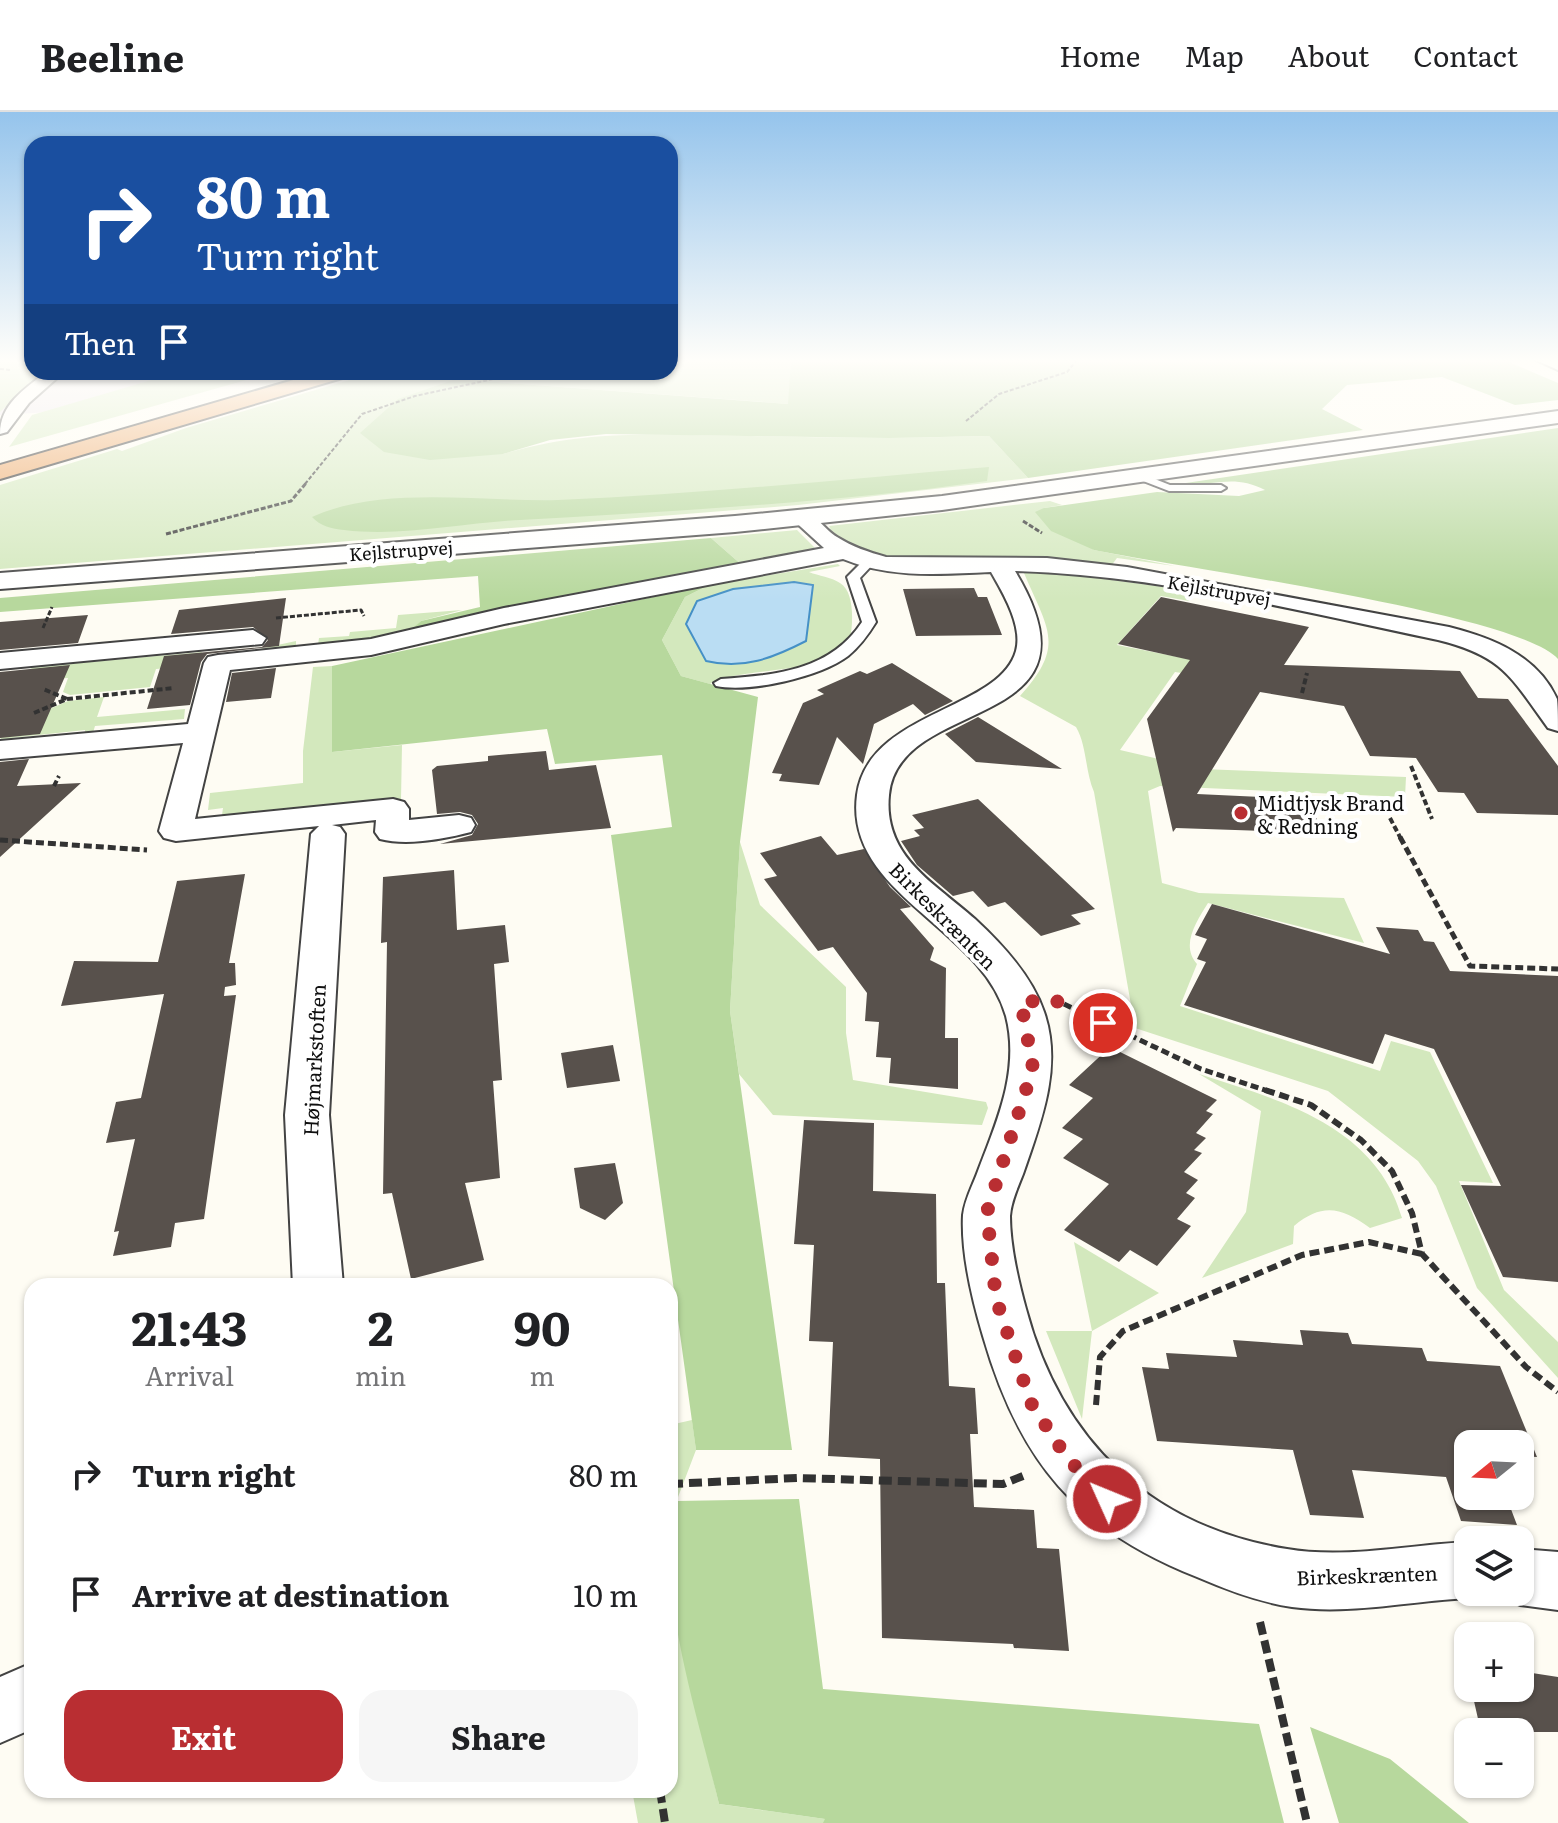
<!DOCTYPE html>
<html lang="en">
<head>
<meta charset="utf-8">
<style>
  :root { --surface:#fff; --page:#f6f6f6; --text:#202124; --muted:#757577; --line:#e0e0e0; --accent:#b92e32 }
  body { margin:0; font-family:Literata,serif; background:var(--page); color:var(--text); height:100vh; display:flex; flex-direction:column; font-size:30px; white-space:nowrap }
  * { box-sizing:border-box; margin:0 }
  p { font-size:26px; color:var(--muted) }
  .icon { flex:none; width:44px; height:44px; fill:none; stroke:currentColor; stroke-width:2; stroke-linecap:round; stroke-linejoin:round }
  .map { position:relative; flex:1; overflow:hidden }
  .details { position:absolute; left:24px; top:1166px; width:654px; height:520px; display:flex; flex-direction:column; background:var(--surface); border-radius:24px; box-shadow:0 2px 6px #0004 }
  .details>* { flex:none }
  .banner { position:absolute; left:24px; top:24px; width:654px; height:244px; border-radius:24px; box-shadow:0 2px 6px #0004; background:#1a4fa0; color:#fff; overflow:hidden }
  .needle { width:52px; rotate:252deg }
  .buttons { position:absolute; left:1454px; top:1318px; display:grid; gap:16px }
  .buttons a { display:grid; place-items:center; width:80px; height:80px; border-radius:16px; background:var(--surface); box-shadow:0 2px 6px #0004; font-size:40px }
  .pin { position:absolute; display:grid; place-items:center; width:68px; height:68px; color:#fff; margin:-34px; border:4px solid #fff; border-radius:50%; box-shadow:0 2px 8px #0007 }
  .me { position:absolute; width:88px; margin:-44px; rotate:314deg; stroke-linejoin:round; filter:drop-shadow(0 0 6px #0008) }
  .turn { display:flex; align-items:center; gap:28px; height:168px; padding:0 40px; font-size:36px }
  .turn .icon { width:104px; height:104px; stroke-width:2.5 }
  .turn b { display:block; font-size:56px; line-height:68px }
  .then { display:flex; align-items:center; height:76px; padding:0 40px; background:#0003; gap:16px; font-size:30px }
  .eta { display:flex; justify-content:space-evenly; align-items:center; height:136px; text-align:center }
  .eta b { font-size:48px; font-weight:700; line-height:56px }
  .primary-button { display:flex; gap:16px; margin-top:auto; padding:16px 40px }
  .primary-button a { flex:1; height:92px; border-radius:24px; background:var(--accent); color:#fff; font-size:32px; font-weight:700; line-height:92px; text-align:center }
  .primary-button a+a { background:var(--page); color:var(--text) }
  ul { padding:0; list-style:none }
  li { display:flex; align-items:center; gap:24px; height:120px; padding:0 40px }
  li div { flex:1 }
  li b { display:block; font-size:30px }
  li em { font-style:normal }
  header { display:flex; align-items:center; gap:48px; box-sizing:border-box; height:112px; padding:0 40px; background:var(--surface); border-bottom:2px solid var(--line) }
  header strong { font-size:38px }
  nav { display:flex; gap:44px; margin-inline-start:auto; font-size:28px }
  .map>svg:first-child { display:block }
</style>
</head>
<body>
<header>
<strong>Beeline</strong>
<nav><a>Home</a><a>Map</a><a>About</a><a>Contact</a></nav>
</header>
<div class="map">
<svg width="1558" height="1711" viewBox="0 0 1558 1711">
  <rect width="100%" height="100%" fill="#fefcf3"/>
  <path fill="#ede5ed" d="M0,248H32V260H184L50,300L0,303Z"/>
  <path fill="#d3e8bd" d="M0,248H32V260H43L0,300Z
    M670,248H791L789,292L456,267L503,342C589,316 662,323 751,324C830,326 909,326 989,324L1028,366L798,393L0,457V373L117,337L122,339L186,316L377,260H670Z
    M179,260H275L9,335L32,303Z
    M1050,389L1062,393L1044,396L1094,438L1175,454L1117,446L1111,454C1034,441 948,460 876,444C863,441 849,433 836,428L829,414Z
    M797,418L817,438L743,454L711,426Z
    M838,452L840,454L809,460C819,464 831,465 840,471C855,480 853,512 850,527C837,538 823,548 807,553C785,559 722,561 710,572L681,564L662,528L685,485L709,473Z
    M1038,458L1193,479L1189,489L1161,484L1117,533L1302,569L1295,578L1175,560L1120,638L1202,657L1406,665L1405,685L1160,674L1148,679L1162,771L1199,781L1344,786L1364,831L1208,791C1197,809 1180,833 1197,852L1180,894L1380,959L1391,929L1430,940L1493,1071L1459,1069L1504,1178L1558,1230V1266L1477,1176L1436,1074L1418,1049L1328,979L1135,916L1094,680C1085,659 1087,634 1076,615L1020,584C1066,533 1048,518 1024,461Z
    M462,498L421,509L413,517H428L389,528L262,540L259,537L296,529V535L318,533L319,526L349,524L350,520L396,516L398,503Z
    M202,540L197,554L156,557L150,575L70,583L63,580L68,566L35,568L27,565L32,555Z
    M332,554V640L402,633L401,688L222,703L223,696L208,698L210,681L303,671V639L313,555Z
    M104,585L97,605L185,597L184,607L95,614L91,627L85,628V618L11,626L10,629L0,630L3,617L68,589Z
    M740,730L760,793L846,875V921L853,968L986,990L988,996L982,1013L773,1003L739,962L730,899Z
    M1199,962C1280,988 1376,1014 1402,1106L1370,1116C1342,1096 1323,1090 1294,1114L1293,1132L1202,1166L1246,1100L1261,999Z
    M1074,1130L1159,1181L1092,1219L1082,1307L1046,1219H1092Z
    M692,1308L696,1338L670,1406V1313Z
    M670,1483L719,1692L853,1711H638L632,1678H670Z"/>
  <path fill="#b7d89d" d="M791,248H1504L1558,271V288L1515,293L1442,265L1347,273L1322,297L1363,318L1028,366L989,324L889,326L606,322L550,328L503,342L430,348L384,340L360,321L398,287L456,267L788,292Z
    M1558,316V547C1520,502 1171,454 1094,438L1051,419L1035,400L1044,396L1157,380L1239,384L1265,378C1233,361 1213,375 1179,372Z
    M989,355L987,369C832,391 676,399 520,408C462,411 402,425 344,418C332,417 320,414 312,405C382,373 481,390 558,388C702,382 845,367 989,355Z
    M711,426L743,454L428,517H412L421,509L480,495L478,464L0,500V486Z
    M709,473L685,485L662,528L681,564L758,585L740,730L730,899L792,1338H696L611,723L672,715L662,643L555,652L547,617L332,640V554Z
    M799,1387L823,1577L1259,1612L1284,1711H823L825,1707L719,1692C701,1616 650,1460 677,1389Z
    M1310,1615L1390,1647L1469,1711H1339Z"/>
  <path fill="#baddf3" stroke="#4590c6" stroke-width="2" d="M794,470L813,473L806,529C773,546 743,558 706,549L686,512L697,489L733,477Z"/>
  <path fill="#58514c" d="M974,476L978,485H987L1002,523L916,524L903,477Z
    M1161,485L1309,515L1284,553L1460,559L1478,586L1508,587L1558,654V703L1477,701L1464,681L1438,680L1416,646L1370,644L1344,594L1260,580L1197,682L1308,687L1323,721L1176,716L1173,720L1147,607L1190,548L1118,532Z
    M286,486L279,534L207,542L201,550L190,593L147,597L164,544L262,535L268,528L253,515L171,522L179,498Z
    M88,503L78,531L0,538V510Z
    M892,551L953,589L925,603L913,592L874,612L863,652L837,625L819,673L779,669L782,662L772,661L803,591L824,582L817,578L860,559L867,562Z
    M70,553L40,622L0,626V560Z
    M276,556L271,586L226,590L232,561Z
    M978,605L1062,657L976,650L945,622Z
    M546,639L549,658L596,653L611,716L440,732L472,723L478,712L472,703L460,700L437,702L432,658L437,654L488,649V644Z
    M29,647L17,674L81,671L0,745V650Z
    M978,687L1095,797L1071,803L1081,812L1041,824L1005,790L988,795L973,779L953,784L917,753L901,729L920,724L914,718L924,716L912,703Z
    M821,724L837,743L864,737L890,775L911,795L900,797L934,836L930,848L946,856L945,926H958V977L889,971L891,946L876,945L879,910L865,909L867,881L833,835L818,839L764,767L777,764L760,741Z
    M454,758L457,818L505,813L509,850L494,852L502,968L493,969L500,1066L465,1071L484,1148L411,1167L392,1081L383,1082L387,830L381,831L383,765Z
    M245,762L229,851H235L236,873L225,875L224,884L236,883L204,1107L175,1111L171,1135L113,1144L119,1119L114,1120L135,1027L106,1031L116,990L141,986L164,882L61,894L74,849L158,850L177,769Z
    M1212,792L1390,842L1376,815L1418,818L1424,829L1434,830L1450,859L1558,864V1170L1503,1165L1461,1073L1501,1074L1434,937L1385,922L1373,952L1184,893L1206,850L1197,847L1207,827L1195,823Z
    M613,933L620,969L567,976L561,941Z
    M1110,935L1217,988L1206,999L1213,1002L1196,1021L1206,1026L1194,1038L1202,1041L1184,1060L1198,1068L1186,1081L1195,1086L1177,1107L1191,1114L1157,1154L1130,1138L1119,1150L1064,1118L1109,1072L1063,1046L1083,1027L1062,1016L1093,986L1069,973Z
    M804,1008L874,1011L873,1079L936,1082L937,1171H945L949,1274L975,1276L978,1322H970L974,1395L1034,1398L1037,1436L1059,1437L1069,1539L1014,1536L1013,1532L882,1526L880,1347L828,1344L833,1230L809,1229L814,1133L794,1132Z
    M615,1051L623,1091L605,1108L580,1096L574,1056Z
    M1300,1218L1348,1221L1352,1232L1422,1236L1427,1249L1500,1254L1537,1345L1520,1344V1332H1468V1384H1506L1517,1413L1461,1409L1446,1365L1352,1358L1364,1406L1310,1403L1293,1338L1157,1329L1142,1255L1169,1257L1166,1241L1237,1245L1233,1228L1303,1233Z
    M1520,1559L1558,1565V1620H1481L1471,1576H1520Z"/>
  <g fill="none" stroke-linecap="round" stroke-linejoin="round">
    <defs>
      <path id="service" d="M1142,362L1170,373H1221L1226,376L1221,379H1169L1138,367V363Z
        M866,446L876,449L860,466L876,510C868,523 860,534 848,544C820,565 750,581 716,574L714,571L721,567C775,563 830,559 862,510L847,465Z"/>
      <path id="minor" d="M1536,248H1558V258Z
        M46,260H64L29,291L7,320L0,322C0,292 24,278 46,260Z
        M801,398C816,402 824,417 837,425C853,435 868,440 886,445L1047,446L1127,455L1449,515C1492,526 1537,543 1557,587C1558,596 1558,609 1558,619L1548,616C1511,565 1503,544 1438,528C1299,499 1157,463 1015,459C1114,623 898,581 889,683C883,745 935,771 975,807C1002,832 1032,864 1044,900C1063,954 1041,1010 1023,1062C1018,1075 1011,1089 1010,1104C1010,1133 1018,1168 1026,1197C1061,1328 1150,1415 1287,1437C1345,1447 1409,1433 1468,1430V1480H1484L1468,1486C1411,1489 1349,1503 1292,1495C1259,1490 1227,1478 1197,1465C1076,1417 1019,1349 983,1224C972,1187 961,1141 963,1103C965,1087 973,1073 978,1059C997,1009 1020,958 1006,904C982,815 844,782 857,683C868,599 999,599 1016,539C1023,514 1003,481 991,460C942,462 890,467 843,447L504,512L371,543L230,558L195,707L393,687L404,690L409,697V708L459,703L471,706L475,713L471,720C444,727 407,734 380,727L375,720L376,708L332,713L340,715L345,722L329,1003L343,1174H293L285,1003L311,722L319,714L176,729L164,726L159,719L183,631L0,647V629L188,612L204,551L208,545L218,543L371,527L504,496L824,436L790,405Z
        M253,518L266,526L262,532L0,557V541Z
        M1520,1437L1558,1440V1498L1520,1493L1499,1485L1497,1480H1520Z
        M32,1551V1617L0,1631V1565Z"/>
      <path id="tertiary" d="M1558,299V311L942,398L735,420L0,477V461L735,404L942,384Z"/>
      <path id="motorway" d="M321,260H352L349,264L0,367V353Z"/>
    </defs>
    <use href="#service" stroke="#434343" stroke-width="4"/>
    <use href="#minor" stroke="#434343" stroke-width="4"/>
    <use href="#tertiary" stroke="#434343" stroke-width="4"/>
    <use href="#motorway" stroke="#212121" stroke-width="4"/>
    <path stroke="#323232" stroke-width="2" stroke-dasharray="4 2" stroke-linecap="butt" d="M0,257L11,258
      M966,309L999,282L1067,260L1077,248
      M305,372L362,302L415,284L526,260"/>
    <path stroke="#323232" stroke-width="3" stroke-dasharray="5 2" stroke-linecap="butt" d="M1023,409L1042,421
      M166,422L291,389L307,370
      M276,506L361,498L364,504
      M43,516L52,495"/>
    <path stroke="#323232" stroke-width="4" stroke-dasharray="6 3" stroke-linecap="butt" d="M1302,581L1307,561
      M67,587L174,576
      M34,601L67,587L43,577
      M1411,654L1432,707
      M54,674L59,664
      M1390,706L1401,727"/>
    <path stroke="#323232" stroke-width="5" stroke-dasharray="8 4" stroke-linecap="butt" d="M1400,725L1470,854L1558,857
      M0,728L147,738
      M1064,892L1201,957L1271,980"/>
    <path stroke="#323232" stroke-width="6" stroke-dasharray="10 5" stroke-linecap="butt" d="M1265,978L1311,993L1361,1028L1392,1059L1412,1101L1422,1142L1526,1255L1558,1280
      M1096,1293L1100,1245L1123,1219L1302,1143L1369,1130L1422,1142"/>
    <path stroke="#323232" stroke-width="8" stroke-dasharray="13 6" stroke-linecap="butt" d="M670,1372L797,1366L1003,1372L1023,1364
      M1260,1510L1307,1711
      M660,1678L665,1711"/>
    <use href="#service" fill="#fff" fill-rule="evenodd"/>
    <use href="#minor" fill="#fff" fill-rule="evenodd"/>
    <use href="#tertiary" fill="#fff" fill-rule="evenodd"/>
    <use href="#motorway" fill="#eca463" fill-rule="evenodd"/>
  </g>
  <linearGradient id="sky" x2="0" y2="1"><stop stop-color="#95c4ec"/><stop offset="0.51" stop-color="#fffefa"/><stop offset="1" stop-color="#fffefa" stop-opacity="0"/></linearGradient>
  <rect width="1558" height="488" fill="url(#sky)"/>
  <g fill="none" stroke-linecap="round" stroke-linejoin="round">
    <path stroke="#b92e32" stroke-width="14" stroke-dasharray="0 25.2" d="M1103,911L1054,888L1021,890L1033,956L987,1100L996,1187L1031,1291L1067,1346L1107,1387"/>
  </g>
  <circle fill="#b92e32" stroke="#fff" stroke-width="3" cx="1241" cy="701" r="8"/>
  <g text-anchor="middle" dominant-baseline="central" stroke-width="8" stroke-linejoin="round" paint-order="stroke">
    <g font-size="18" fill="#101010" stroke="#fff">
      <text transform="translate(401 438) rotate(-4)">Kejlstrupvej</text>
      <text transform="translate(1219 478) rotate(10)">Kejlstrupvej</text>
    </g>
    <g font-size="20" fill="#101010" stroke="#fff" text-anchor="start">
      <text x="1257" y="690">Midtjysk Brand<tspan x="1257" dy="23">&amp; Redning</tspan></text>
    </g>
    <g font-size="20" fill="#101010" stroke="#fff">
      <text transform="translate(944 803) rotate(45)">Birkeskrænten</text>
      <text transform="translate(313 948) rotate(-87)">Højmarkstoften</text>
      <text transform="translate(1367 1462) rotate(-2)">Birkeskrænten</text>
    </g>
  </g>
</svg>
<div class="buttons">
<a><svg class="needle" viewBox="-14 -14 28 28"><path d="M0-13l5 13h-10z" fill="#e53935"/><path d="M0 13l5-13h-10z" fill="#757577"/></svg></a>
<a><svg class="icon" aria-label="layers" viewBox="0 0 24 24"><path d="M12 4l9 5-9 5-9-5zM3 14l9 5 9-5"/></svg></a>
<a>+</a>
<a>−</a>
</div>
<div class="pin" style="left:1103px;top:911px;background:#d93025"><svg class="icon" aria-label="arrive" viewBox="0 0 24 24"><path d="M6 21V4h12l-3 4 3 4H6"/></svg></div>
<svg class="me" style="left:1107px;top:1387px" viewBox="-20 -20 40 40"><circle r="17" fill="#b92e32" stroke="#fff" stroke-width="3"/><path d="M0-11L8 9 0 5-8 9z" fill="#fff"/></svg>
<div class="banner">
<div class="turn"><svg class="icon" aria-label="right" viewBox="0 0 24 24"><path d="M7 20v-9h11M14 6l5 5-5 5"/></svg><div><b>80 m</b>Turn right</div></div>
<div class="then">Then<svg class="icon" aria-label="arrive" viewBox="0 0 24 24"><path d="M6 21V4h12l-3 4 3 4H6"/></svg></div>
</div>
<section class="details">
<div class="eta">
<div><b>21:43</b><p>Arrival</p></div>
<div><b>2</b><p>min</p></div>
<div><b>90</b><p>m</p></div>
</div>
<ul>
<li><svg class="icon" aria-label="right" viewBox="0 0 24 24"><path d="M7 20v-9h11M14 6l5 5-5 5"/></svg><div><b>Turn right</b></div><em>80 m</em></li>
<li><svg class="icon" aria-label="arrive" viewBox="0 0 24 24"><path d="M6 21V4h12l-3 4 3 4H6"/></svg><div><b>Arrive at destination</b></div><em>10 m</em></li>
</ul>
<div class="primary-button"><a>Exit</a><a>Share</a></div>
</section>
</div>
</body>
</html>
